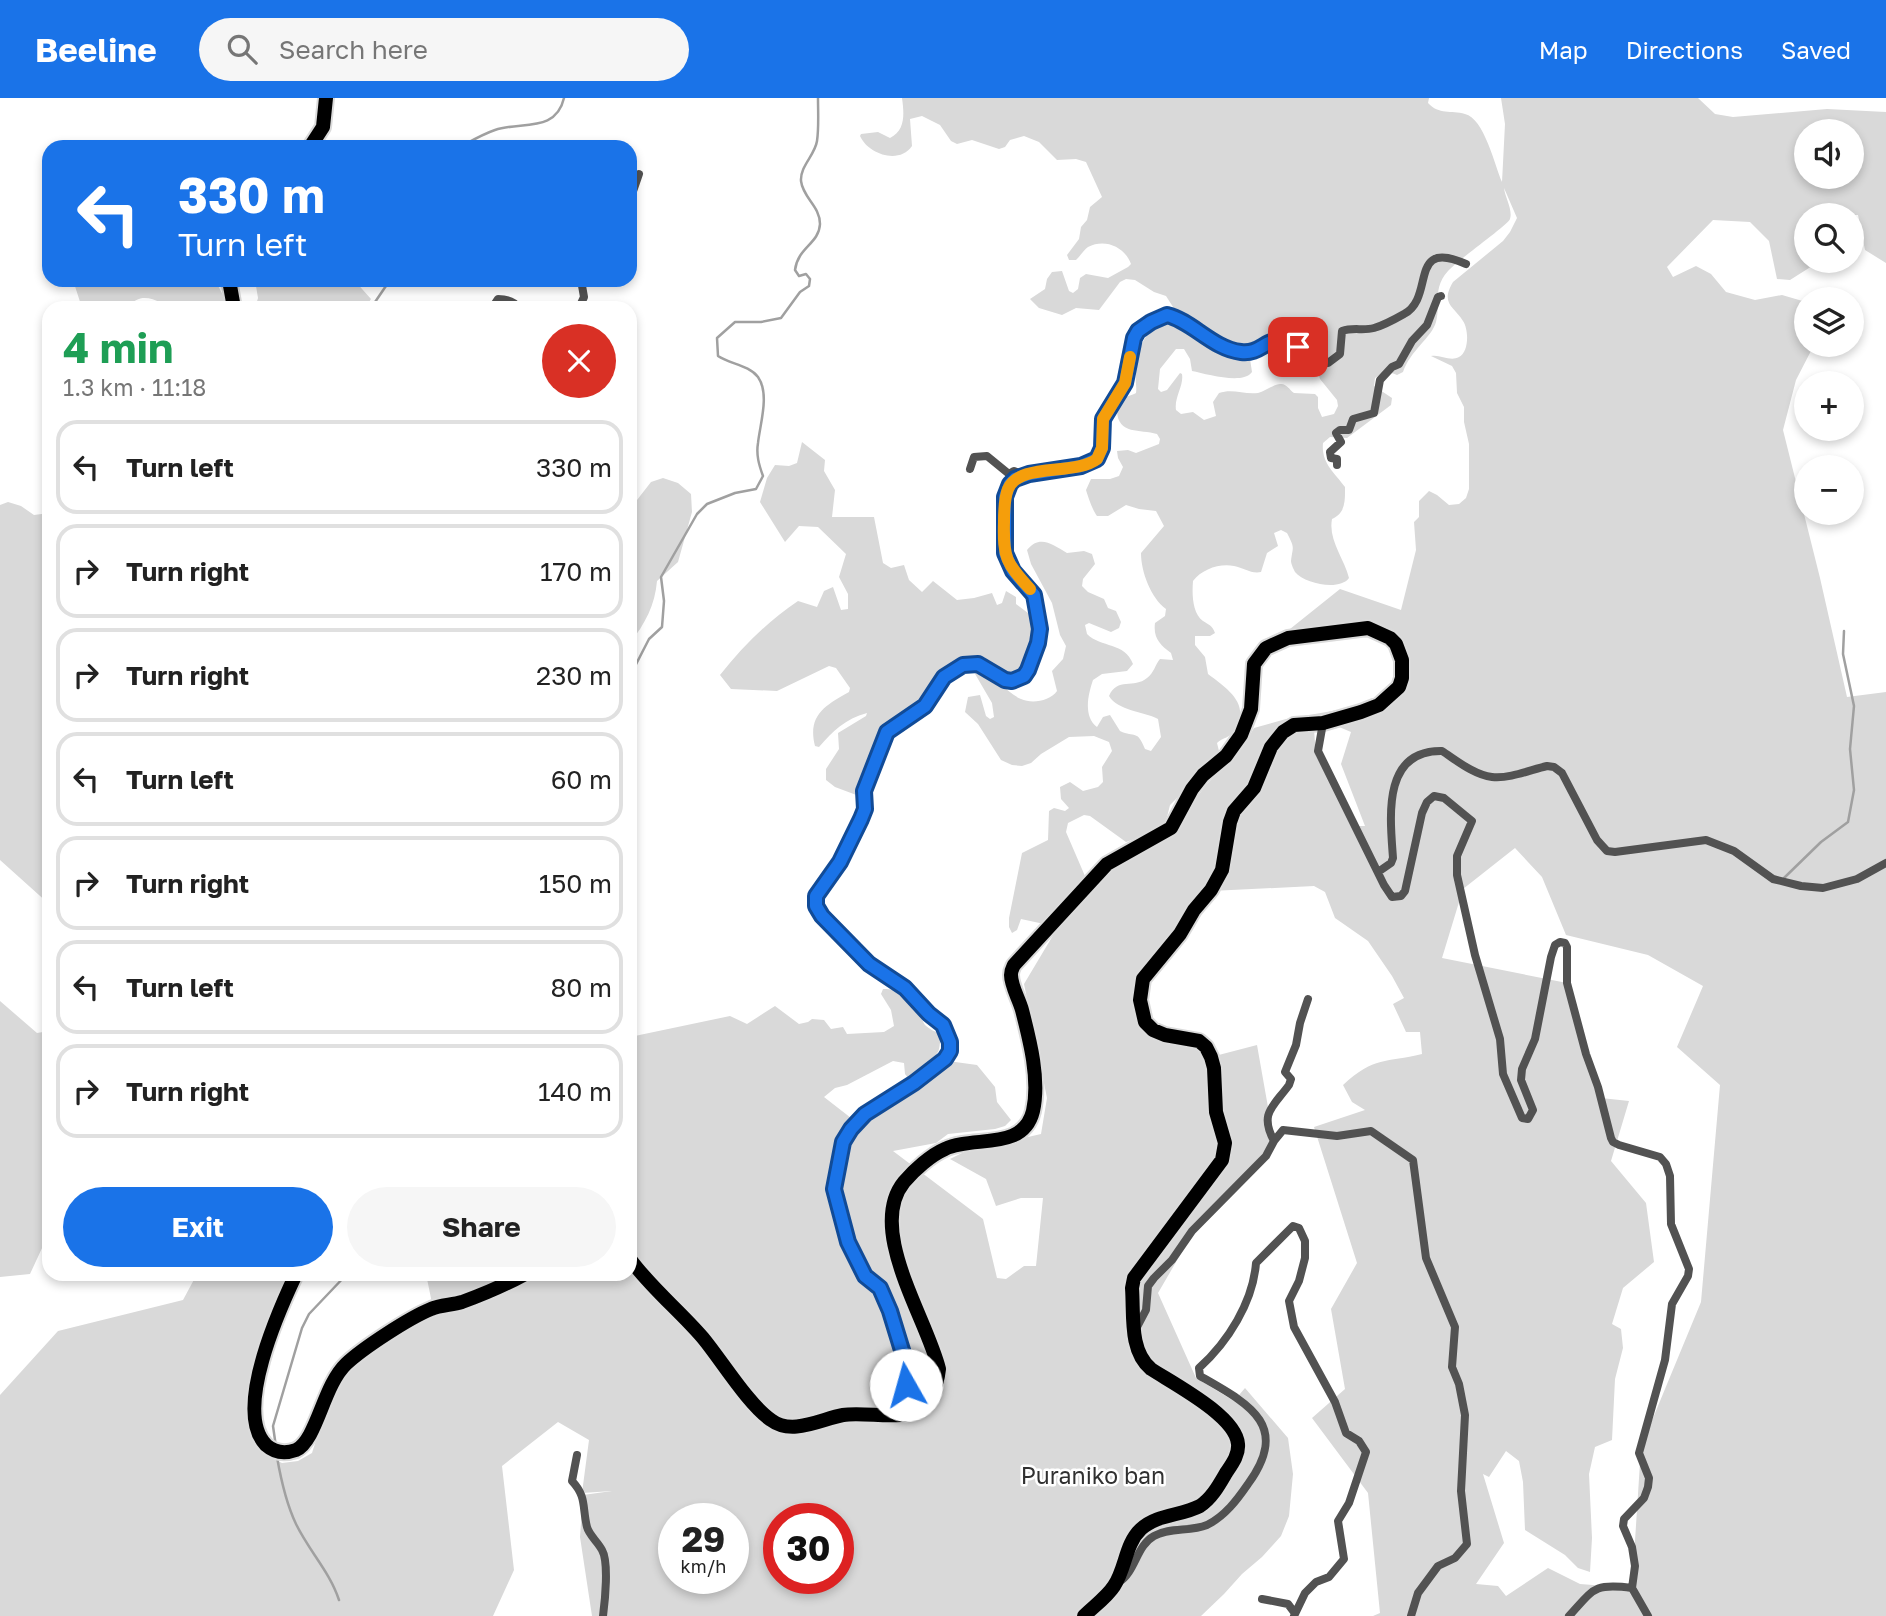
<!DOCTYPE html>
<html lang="en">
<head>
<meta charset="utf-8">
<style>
  :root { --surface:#fff; --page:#f6f6f6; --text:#222; --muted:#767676; --line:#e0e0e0; --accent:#1a73e8 }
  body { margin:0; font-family:"Golos Text",sans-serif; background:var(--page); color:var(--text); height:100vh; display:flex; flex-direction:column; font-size:26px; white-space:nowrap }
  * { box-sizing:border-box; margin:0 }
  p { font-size:23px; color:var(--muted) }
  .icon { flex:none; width:38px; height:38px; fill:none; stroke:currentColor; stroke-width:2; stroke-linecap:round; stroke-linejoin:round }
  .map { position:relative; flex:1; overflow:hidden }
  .side { position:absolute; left:42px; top:203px; width:595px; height:980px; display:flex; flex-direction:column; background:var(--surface); border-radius:21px; box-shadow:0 4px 10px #0003 }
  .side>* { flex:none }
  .banner { position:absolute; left:42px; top:42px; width:595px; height:147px; border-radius:21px; box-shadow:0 4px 10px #0003; background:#1a73e8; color:#fff; overflow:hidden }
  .fabs { position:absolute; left:1794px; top:21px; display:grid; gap:14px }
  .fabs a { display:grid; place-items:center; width:70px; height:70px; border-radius:50%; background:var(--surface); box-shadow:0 4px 10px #0003; font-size:35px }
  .speed { position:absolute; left:658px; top:1405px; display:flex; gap:14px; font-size:35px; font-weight:700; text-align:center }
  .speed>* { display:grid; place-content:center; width:91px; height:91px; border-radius:50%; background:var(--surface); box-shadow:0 4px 10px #0003; line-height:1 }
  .speed small { font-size:18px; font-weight:400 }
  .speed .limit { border:10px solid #d22; background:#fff; color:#111 }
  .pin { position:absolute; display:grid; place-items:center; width:60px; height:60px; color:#fff; margin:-30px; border-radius:14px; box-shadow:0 4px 10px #0006 }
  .me { position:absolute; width:77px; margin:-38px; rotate:353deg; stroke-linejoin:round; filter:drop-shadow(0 0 5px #0008) }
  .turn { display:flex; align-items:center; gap:24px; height:147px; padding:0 21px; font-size:32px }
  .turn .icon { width:91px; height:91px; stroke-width:2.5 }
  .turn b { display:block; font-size:49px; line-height:60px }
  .round { display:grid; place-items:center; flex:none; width:74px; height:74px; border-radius:37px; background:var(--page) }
  .headline { display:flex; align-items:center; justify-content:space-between; height:119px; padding:0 21px }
  h1 { font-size:42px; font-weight:700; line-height:52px; color:#1e9e55 }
  .button { display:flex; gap:14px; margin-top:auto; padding:14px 21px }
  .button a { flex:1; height:80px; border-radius:42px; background:var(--accent); color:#fff; font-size:28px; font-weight:700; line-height:80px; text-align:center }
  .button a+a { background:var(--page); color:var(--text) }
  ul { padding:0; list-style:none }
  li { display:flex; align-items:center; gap:21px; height:94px; margin:0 14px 10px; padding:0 7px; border:4px solid var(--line); border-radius:21px }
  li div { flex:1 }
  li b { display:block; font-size:26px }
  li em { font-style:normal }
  header { display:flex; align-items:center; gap:42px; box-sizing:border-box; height:98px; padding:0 35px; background:var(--accent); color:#fff }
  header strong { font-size:33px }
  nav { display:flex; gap:38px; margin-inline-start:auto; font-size:24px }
  .search { width:490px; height:63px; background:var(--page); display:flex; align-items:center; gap:18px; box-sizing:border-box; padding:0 24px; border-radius:38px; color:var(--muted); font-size:26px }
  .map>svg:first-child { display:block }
</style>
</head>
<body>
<header>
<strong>Beeline</strong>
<div class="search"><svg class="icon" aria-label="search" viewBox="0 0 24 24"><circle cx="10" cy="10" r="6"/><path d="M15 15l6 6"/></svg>Search here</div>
<nav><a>Map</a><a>Directions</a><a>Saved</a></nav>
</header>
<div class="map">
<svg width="1886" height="1518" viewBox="0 0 1886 1518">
  <rect width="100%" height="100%" fill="#fff"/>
  <path fill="#d9d9d9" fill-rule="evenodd" d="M902,0H1429L1428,5C1439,17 1451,12 1465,16C1484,20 1495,68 1502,84L1505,26L1501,0H1698L1715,16L1733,19L1827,11L1886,14V165L1865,152L1858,117H1806V163H1820L1790,182L1777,181L1769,143L1750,124L1713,122L1667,169L1673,179L1696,168L1711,176L1726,194L1755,202L1782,197L1806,204V247H1814L1796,282L1783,332L1820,480L1847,599L1886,594V1518H1373L1380,1515L1368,1395L1312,1320L1345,1291L1331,1211L1357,1165L1314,1029L1365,1012L1352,1004L1343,987C1374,958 1386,965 1422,956L1420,934H1406L1393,906L1404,900L1392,878L1368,843L1335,820L1325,794L1314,788L1211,793L1143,881L1146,924L1199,943L1211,959L1257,947L1274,1043L1197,1128L1158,1195L1196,1280L1234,1303L1245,1290L1288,1340L1293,1376L1289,1418L1281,1438L1262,1459L1242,1476L1224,1496L1201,1518H592L580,1439L583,1397L612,1393L582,1395L589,1342L558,1324L502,1368L514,1472L493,1518H0V1297L58,1233L183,1202L197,1176H290L250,1294L249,1328L253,1343L265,1357L282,1365L298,1363L312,1355L325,1314L346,1274L433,1210L426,1176H630V939L730,918L747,926L775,908L799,926L808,924L812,921L824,922L831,931L843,929L847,936L884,934L894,928L891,912L881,896L883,891C900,891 910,897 918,912C921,917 922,923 925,927C937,938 943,930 939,951C937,961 916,973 908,980L905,976L904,965L893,963L847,987L835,990L824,999L860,1027C889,1004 921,988 948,963L977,967L995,989L997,1004L1011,1022L1005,1028L995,1031L948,1036L936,1045L893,1053L983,1121L997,1180L1006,1181L1024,1168H1036L1043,1100H1021L996,1108L986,1081L950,1061L966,1053L1041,1036L1047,1000L1024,886L1058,829L1021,821L1017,832L1012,835L1009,829V820L1022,755L1048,742L1049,713L1054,710L1065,713L1069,710L1061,701L1060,689L1070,684L1083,693L1098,689L1103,684L1102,669L1112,653L1109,644L1094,638L1069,639L1041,656L1031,665L1022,668L1012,667L1001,662L978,626L965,614L968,599L980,597L986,618L990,621L994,619L992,605L971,569L975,567C992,575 1008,596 1021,601C1032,606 1050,603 1057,593L1052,573L1063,561L1066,548L1060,537L1052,505L1031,466L1027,452C1040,436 1053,447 1067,455L1084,453L1092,456L1095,466L1083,481L1082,488L1088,494L1104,501L1108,510L1116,513L1121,524L1119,530L1111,534L1089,525L1085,527L1087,536C1101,550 1125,544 1133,566L1127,573L1102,576L1093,582C1088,597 1083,618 1097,629L1103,619L1110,617L1120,633C1135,640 1137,631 1145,651L1151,653L1161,639L1158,621C1143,613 1118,613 1109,598C1117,579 1134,591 1147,580C1154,575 1155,567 1160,561L1173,562L1171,555C1160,547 1153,540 1155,525L1165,518L1166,511C1151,500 1141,474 1141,455L1164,428L1156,413L1139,411L1126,407L1108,418H1097C1093,413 1088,399 1086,392L1091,381H1110L1119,378L1123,369L1118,360L1117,353L1128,352L1136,355L1159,346L1160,341L1157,336C1140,331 1118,337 1117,313C1117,308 1116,305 1120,302C1125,298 1131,298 1136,295C1137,288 1135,284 1136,277C1136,254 1144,228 1170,223L1250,261L1252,274C1243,287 1207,276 1192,273L1190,261L1184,251H1176L1160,271L1158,291L1161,294L1167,292L1180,275L1182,276C1184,288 1174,299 1176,312L1181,316L1193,314L1204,322L1216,318L1213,304L1219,295C1233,290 1244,297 1258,295C1266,293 1272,287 1280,286C1286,285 1289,291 1294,295L1315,296L1318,299V310L1322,319L1334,316L1338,308L1337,302L1320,281L1310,252L1295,241L1272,236L1248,246L1231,247L1216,241L1188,223L1175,212L1166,198L1154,194L1135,182L1126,181L1120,184L1099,212L1076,210L1062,217L1039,210L1030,201L1045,191L1047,181L1052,174L1062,173L1069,193L1073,195L1078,191L1080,180L1086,176L1108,180L1128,169L1131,166C1125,149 1105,140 1088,149C1084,152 1080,158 1076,162H1069L1067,157L1079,141L1081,129L1087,122L1090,109L1102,99L1086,64L1076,61L1057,62L1039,44L1024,38L1010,42L1005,49L999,51L972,42L957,46L951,43L940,27L922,18L910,21L912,48C899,67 868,56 860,38L861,36L878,34L890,40C906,32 904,15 902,0ZM1806,33H1852V79H1806ZM1504,90L1517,120L1510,134L1503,143L1453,184C1440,206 1454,208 1463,223C1469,232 1469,254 1459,259C1450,264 1440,256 1431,258L1452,268L1456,275L1457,295L1464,309V324L1469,346V391L1466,400L1459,406L1449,407L1437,397L1429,393L1419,403V419L1414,424L1416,452L1401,512L1340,491L1270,547C1296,544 1370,525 1389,546C1400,558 1393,580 1391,594L1367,607L1286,621L1254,630L1243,649L1206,687L1185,715L1122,764L1091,792L1066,734L1068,725L1084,717L1090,718L1126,744L1161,732L1167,719L1170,707L1183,694L1194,675L1203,672L1225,656L1219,653L1217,645C1222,640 1231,639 1235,633C1251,606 1228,591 1208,576L1205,559L1195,547V538H1210L1215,535C1212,527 1209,527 1203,523C1192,515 1192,495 1193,483C1202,471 1220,465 1234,468C1244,470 1251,476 1261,474L1267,455L1278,448L1274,435L1281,432L1287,435C1295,451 1293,447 1291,463C1291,466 1294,472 1295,474C1305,486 1340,493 1349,480C1344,460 1328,442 1332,421C1346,415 1345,402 1345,389C1334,374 1321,365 1323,345L1330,339L1347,340L1391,307L1392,300L1374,288L1375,280C1382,275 1388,273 1397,277L1403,274C1410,253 1432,239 1436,224C1441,205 1432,191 1448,173C1459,161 1508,127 1510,121C1513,112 1505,99 1504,90ZM1313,618L1351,634L1341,666L1365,728H1354L1316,658ZM1515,750L1542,779L1566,837L1648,857L1703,888L1677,949L1720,987L1701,1204L1641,1349L1632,1490L1580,1486L1548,1470L1506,1498L1498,1488L1476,1486L1504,1445L1483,1376L1489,1379L1506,1353L1519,1363L1523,1384L1525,1432L1565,1457L1578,1470L1590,1474L1592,1440L1589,1376L1595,1349L1612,1342L1615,1281L1623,1250L1621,1231L1612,1226L1623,1190L1654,1164L1646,1105L1611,1063L1629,1003L1601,1000L1567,885L1442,860L1463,791ZM674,1421H733V1480H674ZM779,1421H838V1480H779Z
    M73,182H215L224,199V210C210,210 193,212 178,210C159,207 144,189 127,210H82Z
    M255,182H354L371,201L365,210H255L258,200Z
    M802,344L825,362L824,373L835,392L832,419H874L883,465L891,470L904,467L909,482L922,494L933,483L957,502L974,500L992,495L997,507L1002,505L1006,493L1016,499V506L1032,518L1036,525C1035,544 1030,581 1006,579L984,559L977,557L950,567L938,578L922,605L884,630L865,682L859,688V698L835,689L826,682V671L839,651L838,635L866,618L867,615C845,621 833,633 819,649L815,648C807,617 826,607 849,594L850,590L836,570L829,568L777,593L731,591L720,577C743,548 767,524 798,503L817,509L824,493L833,489L841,512L848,511V496L839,479L846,456L818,429L799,428L785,444L760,404L767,380L775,367L789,368L797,365Z
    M663,380L678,385L691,396L692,414L678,464L657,483C655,507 645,526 630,545V404L637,402L651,384Z
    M8,404L21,408L34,417L49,415V806L0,762V407Z
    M0,903L37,935L49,933V1135L30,1176L0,1179Z"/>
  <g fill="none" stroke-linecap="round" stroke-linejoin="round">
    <path stroke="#a0a0a0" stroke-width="2.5" d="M460,49C471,43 483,36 495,32C521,23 556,35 564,0
      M371,210L390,182
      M630,578L649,541L662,529L664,503L661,479L697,416L707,406L735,395L756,391L763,378C759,367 756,357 758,345C760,326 770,296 758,279C749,267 730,266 718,258L717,240L735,224H761L781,220L800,194L809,188L810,181L806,176L799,178L795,172C798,149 819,146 820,126C820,108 803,100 801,83C800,68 815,57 817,43C819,30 818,14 818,0
      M1784,780L1821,744L1848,724L1854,692L1850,651L1854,608L1843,556L1844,533
      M276,1349L273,1328L302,1230L309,1216L347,1176
      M277,1359C281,1382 286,1405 296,1426C309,1453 330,1474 339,1502"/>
    <defs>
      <path id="highway" d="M310,49L323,29L326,0
        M229,182L234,210
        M630,1161C651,1190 680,1213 703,1240C722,1263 748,1306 771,1322C792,1338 821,1321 843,1317C860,1314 892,1320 907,1316C927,1310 937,1291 939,1271C927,1221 866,1131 904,1084C914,1072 931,1057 945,1051C973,1037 1023,1054 1033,1013C1040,982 1030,943 1022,912C1019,901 1011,888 1011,877C1011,872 1012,871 1014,867L1107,766L1171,730L1192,691L1203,677L1226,658L1241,637L1251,611L1254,566L1266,550L1288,540L1368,530L1390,540L1396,546L1402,562V580L1399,589L1379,607L1361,614L1323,625L1294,627L1283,634L1271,649L1254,690L1234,713L1230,724L1222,772L1211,792L1194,812L1180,836L1143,881L1140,902L1145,924L1153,932L1165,937L1199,943L1206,949L1211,959L1214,970L1216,1014L1225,1045L1222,1062L1134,1180L1132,1190C1134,1217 1129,1253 1151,1271C1174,1286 1236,1318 1238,1346C1239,1357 1232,1366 1226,1375C1219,1387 1212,1400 1200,1408C1181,1418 1157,1416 1141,1431C1125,1446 1126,1470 1114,1488C1107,1499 1093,1509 1084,1518
        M296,1176C279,1212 233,1313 266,1347C275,1355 285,1356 296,1352C317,1342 323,1288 346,1266C363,1250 409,1220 431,1211C440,1207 452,1207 462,1204C484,1196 505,1187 525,1176"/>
    </defs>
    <use href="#highway" stroke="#dbdbdb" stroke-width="18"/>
    <path stroke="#525252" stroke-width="8" d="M630,102L639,76
      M492,210L498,201C506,201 514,203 519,210
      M579,210L584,199L581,182
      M1337,367V361L1331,360L1330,354L1341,344L1336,335L1340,332H1349L1353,321L1374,315L1380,282L1392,269L1399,266L1412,243L1427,227L1438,199L1441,198
      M970,371L974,359L987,358L1009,376L1014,373L1025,377
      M1323,625L1318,653L1384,787L1392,799L1401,798L1405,793L1422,715L1427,704L1434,698L1444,700L1472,723L1457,758V777L1475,857L1500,941L1503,976L1522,1020L1528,1021L1533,1012L1521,982L1522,971L1535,941L1551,859L1555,847L1560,844L1565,845L1567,849V885L1586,956L1598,989L1611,1040L1613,1044L1619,1047L1660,1059L1666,1066L1670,1078L1671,1126L1689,1171L1688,1178L1672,1206L1665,1262L1639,1355L1649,1380L1648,1389L1644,1400L1624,1421L1623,1428L1632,1449L1635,1468L1632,1490
      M1378,774L1391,765L1393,760C1390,719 1382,652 1442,653C1456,662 1474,677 1492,679C1509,681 1530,672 1547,668L1554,669L1562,675L1597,742L1607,753L1615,754L1706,742L1734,753L1773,781L1801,788L1823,790L1857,781L1886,765
      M1274,1043C1259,1015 1273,1009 1289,987L1291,981L1285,974L1296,947L1300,925L1308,901
      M1136,1231L1146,1212L1148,1188L1154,1180L1172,1162L1192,1133L1266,1058L1274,1043L1283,1032L1337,1038L1371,1033L1413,1062L1426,1160L1455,1229L1452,1269L1459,1286L1465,1317L1461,1393L1467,1446L1455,1460L1438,1468L1418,1495L1411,1518
      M889,1316L902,1303L906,1287L905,1262L885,1200L880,1190L865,1178L848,1144L834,1091L843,1044L851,1031L865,1016L914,985L945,961L950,953V944L943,927L929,916L905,890L869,866L822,819L816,808V798L840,764L861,721L865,711L864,693L887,634L896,626L925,608L939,586L955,570L974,565L986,569L1005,582L1011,583L1024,578L1028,572L1039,545L1040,531L1034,497L1013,473L1005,455V399L1011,386L1015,381L1029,376L1081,368L1097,361C1105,348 1098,337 1102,323C1106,309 1119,299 1125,286C1136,258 1122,243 1152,223C1159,219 1164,217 1172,218C1190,230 1223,255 1245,255C1259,254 1270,238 1285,243C1301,247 1312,263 1328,265L1340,256L1342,233C1353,229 1363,233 1374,230C1381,228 1397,220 1404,216C1436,199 1407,140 1466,166
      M577,1357L572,1383C587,1399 582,1409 587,1429C589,1437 598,1444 602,1452C609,1464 605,1503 603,1518
      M1119,1484C1136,1473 1136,1448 1154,1438C1170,1429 1190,1434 1207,1427C1225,1418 1237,1402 1248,1386C1291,1327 1249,1306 1200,1278L1199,1270C1228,1244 1253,1204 1256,1165L1293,1128L1299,1130L1305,1143V1160L1299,1183L1289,1203L1294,1229L1335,1304L1346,1335L1359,1343L1366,1354L1349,1405L1338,1423L1344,1461L1329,1479L1316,1484L1305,1495L1294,1518
      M1632,1490L1648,1518
      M1262,1501L1288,1506L1294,1514
      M1569,1518C1594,1491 1593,1485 1632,1490"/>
    <use href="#highway" stroke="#000" stroke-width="14"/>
  </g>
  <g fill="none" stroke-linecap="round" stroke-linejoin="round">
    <defs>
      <path id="route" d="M906,1287L905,1262L890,1213L880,1190L865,1178L848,1144L834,1091L843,1044L851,1031L865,1016L914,985L945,961L950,953V944L943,927L929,916L905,890L869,866L822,818L816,808V798L840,764L861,721L865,711L864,693L887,634L925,608L944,579L963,567L978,566L1005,582L1012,583L1024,578L1028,572L1038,545L1040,531L1034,497L1013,473L1005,455V399L1010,386L1015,381L1029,376L1081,368L1097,361L1102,350L1103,321L1125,285L1134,240L1138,233L1151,224L1167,217C1192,223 1213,251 1241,254C1266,257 1266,231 1298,249"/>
    </defs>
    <use href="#route" stroke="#114b97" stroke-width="18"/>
    <use href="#route" stroke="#1a73e8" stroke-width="12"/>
    <path stroke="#f59e0b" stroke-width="12" d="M1030,491C1006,465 1003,460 1004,424C1004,413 1004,401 1008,391C1019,364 1075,378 1097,361L1102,350L1103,321L1125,285L1130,259"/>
  </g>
  <g text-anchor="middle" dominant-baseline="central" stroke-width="5" stroke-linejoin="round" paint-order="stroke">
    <g font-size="23" fill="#303030" stroke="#fff">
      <text x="1093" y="1377">Puraniko ban</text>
    </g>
  </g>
</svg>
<div class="fabs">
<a><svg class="icon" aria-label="sound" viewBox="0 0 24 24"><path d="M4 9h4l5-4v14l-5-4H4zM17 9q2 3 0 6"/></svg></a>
<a><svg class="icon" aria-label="search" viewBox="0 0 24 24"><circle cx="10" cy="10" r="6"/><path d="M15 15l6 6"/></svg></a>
<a><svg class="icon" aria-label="layers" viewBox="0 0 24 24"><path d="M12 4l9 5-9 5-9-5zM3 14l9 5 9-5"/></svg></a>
<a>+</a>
<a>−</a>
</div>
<div class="speed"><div>29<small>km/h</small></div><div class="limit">30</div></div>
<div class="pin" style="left:1298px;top:249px;background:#d93025"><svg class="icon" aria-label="arrive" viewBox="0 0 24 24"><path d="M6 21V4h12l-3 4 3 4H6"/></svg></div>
<svg class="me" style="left:906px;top:1287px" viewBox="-20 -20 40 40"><circle r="19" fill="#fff"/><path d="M0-13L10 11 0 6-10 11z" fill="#1a73e8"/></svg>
<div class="banner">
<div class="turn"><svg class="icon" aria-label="left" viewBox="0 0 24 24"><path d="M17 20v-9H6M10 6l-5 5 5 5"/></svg><div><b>330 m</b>Turn left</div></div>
</div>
<section class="side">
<div class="headline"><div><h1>4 min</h1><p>1.3 km · 11:18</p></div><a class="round" style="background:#d93025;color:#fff"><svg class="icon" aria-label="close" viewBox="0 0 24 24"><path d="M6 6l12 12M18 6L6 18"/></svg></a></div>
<ul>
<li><svg class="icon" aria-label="left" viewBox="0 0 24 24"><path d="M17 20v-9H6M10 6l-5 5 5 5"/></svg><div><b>Turn left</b></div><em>330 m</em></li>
<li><svg class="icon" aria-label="right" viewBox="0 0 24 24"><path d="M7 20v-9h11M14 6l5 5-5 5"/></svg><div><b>Turn right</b></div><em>170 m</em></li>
<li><svg class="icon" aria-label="right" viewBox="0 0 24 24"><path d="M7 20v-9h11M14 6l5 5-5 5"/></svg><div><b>Turn right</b></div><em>230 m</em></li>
<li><svg class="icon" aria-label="left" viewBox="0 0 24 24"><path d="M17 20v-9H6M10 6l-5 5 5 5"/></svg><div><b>Turn left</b></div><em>60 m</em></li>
<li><svg class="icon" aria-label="right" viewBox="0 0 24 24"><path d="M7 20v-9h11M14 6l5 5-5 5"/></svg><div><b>Turn right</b></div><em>150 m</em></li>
<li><svg class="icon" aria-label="left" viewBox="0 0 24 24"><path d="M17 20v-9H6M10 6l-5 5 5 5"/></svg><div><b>Turn left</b></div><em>80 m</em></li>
<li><svg class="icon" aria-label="right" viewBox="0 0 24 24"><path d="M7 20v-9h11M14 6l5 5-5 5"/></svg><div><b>Turn right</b></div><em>140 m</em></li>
</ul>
<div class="button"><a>Exit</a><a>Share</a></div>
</section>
</div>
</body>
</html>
